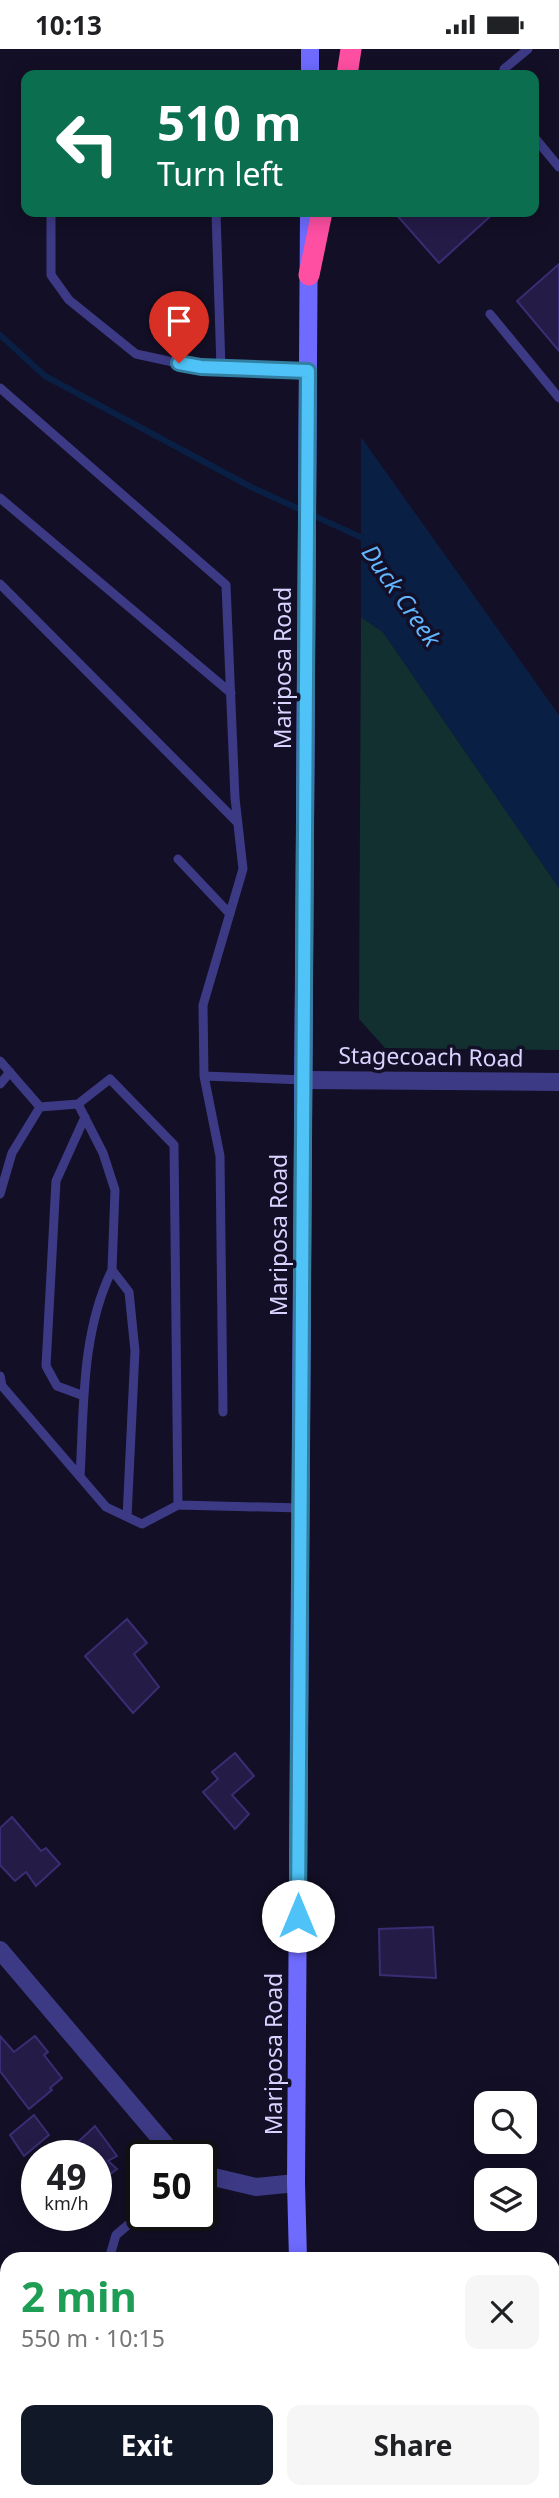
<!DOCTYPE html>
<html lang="en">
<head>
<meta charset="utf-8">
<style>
  :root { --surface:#fff; --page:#f6f6f6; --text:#202124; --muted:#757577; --accent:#111827 }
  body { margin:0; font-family:"Noto Sans",sans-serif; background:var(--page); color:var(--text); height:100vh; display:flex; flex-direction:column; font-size:26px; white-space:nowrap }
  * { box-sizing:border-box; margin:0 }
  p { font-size:23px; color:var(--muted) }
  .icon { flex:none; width:38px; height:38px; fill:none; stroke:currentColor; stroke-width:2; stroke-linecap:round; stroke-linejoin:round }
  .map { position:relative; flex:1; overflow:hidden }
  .panel { position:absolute; left:0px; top:2203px; width:560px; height:247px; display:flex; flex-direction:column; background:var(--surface); border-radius:21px 21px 0 0; box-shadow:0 4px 18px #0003 }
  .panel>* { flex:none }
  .guide { position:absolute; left:21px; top:21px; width:518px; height:147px; border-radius:14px; box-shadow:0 4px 18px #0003; background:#0b6e4f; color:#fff; overflow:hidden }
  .tools { position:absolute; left:474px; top:2042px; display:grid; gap:14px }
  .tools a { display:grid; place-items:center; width:63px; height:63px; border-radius:14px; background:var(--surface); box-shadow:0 4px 18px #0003; font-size:35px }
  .speed { position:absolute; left:21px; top:2091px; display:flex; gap:14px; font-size:35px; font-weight:700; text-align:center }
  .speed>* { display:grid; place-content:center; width:91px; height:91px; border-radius:50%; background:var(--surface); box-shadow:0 4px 18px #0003; line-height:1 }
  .speed small { font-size:18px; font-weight:400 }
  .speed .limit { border:4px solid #111; border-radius:10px; background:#fff; color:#111 }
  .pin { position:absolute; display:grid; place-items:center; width:60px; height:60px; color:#fff; margin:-72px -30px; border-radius:50% 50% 50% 0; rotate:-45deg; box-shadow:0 0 7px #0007 }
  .pin .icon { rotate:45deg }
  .me { position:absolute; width:77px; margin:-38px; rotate:0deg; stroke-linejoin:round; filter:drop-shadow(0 0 5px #0008) }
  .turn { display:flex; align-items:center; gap:24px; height:147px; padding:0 21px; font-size:32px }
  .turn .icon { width:91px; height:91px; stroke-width:2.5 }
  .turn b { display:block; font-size:49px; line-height:60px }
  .round { display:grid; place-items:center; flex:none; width:74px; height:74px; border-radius:14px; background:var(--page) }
  .head { display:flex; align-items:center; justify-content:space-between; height:119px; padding:0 21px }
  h1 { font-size:42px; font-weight:700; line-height:52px; color:#1e9e55 }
  .button { display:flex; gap:14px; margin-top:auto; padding:14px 21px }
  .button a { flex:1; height:80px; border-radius:14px; background:var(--accent); color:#fff; font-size:28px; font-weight:700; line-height:80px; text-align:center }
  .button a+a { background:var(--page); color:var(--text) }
  .status { display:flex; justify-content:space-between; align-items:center; height:49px; padding:0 35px; background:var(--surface); direction:ltr }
  .status svg { height:19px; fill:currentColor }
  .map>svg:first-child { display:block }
</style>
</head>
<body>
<div class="status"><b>10:13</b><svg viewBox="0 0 49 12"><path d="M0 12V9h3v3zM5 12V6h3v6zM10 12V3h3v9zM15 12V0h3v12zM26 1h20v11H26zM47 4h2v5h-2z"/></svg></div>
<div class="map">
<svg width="559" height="2449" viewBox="0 0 559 2449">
  <rect width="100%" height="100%" fill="#130f26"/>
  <path fill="#12302f" d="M361,568L383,583L559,839V1001L385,999L359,970Z"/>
  <path fill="#0a1f44" d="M361,388L559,666V839L383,583L361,568Z"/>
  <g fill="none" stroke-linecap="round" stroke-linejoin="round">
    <path stroke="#0a1f44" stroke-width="6" d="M0,286L45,327L251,438L367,491"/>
  </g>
  <path fill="#241b47" stroke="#3b2d73" stroke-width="2" d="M394,163H495L439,214Z
    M559,215V302L517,252Z
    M127,1570L147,1594L134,1605L159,1638L133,1664L85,1607Z
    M235,1704L254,1727L232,1746L249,1765L235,1780L203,1743L218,1730L212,1723Z
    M12,1768L41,1802L46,1799L60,1815L36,1837L26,1823L15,1832L0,1816V1779Z
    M433,1878L436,1929L380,1926L379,1880Z
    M0,1987L14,2003L35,1987L48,2003L44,2006L62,2029L50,2039L52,2041L29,2060L0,2022Z
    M34,2066L49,2086L24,2107L10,2086Z
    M95,2077L117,2107L108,2112L117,2120L96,2136V2107H63Z"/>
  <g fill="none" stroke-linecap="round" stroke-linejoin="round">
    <path stroke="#3d3a85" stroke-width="9" d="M505,26L504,20L528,0
      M534,88L559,118
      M51,163V226L69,251L136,305L201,319L308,322
      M216,163L221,319
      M490,265L559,349
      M0,339L226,536L235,749L243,820L203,956L204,1027L303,1031
      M0,449L231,644
      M0,535L238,774
      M178,810L230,865
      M0,1012L40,1058L78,1055L110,1030L174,1096L178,1456L301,1459
      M204,1027L220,1107L223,1363
      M0,1035L10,1023
      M78,1055L103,1104L115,1141L112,1221L129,1243L135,1302L127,1468
      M0,1145L12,1104L40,1058
      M0,1327L2,1337L106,1458L142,1475L178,1456
      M84,1347L57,1337L46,1317L56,1132L85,1068
      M80,1428C84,1359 81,1284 112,1221
      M109,2210L116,2186L142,2164
      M553,2404H559
      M369,2449V2443
      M466,2449V2443"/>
    <path stroke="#3d3a85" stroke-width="18" d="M303,1031L559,1033"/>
    <path stroke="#3d3a85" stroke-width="18" d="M0,1901L175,2107
      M201,2125L256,2138L296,2134"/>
    <path stroke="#6f6bff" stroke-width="18" d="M310,26V0
      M298,2210L296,2134L309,163
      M299,2449V2443"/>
    <path stroke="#ff4fa3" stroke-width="21" d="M347,26L351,0
      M309,226L322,163"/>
  </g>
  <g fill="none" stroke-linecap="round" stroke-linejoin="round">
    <defs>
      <path id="route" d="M179,314L201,318L308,322L298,1867"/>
    </defs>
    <use href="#route" stroke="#337fa1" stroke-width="18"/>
    <use href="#route" stroke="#4fc3f7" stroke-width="12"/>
  </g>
  <g text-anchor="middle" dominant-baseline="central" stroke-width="7" stroke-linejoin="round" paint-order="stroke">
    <g font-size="23" fill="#d9d4ff" stroke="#130f26">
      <text transform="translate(282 619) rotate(-90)">Mariposa Road</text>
      <text transform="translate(431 1007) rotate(1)">Stagecoach Road</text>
      <text transform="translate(278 1186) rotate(-90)">Mariposa Road</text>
      <text transform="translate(273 2005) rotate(-90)">Mariposa Road</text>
    </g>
    <g font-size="24" font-style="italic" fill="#62b6ff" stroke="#130f26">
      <text transform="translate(402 546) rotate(55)">Duck Creek</text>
    </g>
  </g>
</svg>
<div class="tools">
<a><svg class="icon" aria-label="search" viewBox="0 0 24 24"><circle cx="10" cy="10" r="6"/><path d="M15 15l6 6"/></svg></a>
<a><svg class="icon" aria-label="layers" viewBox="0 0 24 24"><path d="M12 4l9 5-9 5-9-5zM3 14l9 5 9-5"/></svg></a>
</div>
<div class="speed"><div>49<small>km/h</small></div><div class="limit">50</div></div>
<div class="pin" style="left:179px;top:314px;background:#d93025"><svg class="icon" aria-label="arrive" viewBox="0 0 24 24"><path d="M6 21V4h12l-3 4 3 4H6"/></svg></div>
<svg class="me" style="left:298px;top:1867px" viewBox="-20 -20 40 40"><circle r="19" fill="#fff"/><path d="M0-13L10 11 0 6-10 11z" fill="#4fc3f7"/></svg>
<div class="guide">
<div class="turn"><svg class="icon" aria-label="left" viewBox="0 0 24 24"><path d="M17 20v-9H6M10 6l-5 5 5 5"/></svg><div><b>510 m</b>Turn left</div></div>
</div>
<section class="panel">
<div class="head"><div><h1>2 min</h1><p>550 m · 10:15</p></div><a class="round"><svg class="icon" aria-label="close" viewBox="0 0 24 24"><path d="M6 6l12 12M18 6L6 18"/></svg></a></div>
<div class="button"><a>Exit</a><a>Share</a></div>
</section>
</div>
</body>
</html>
